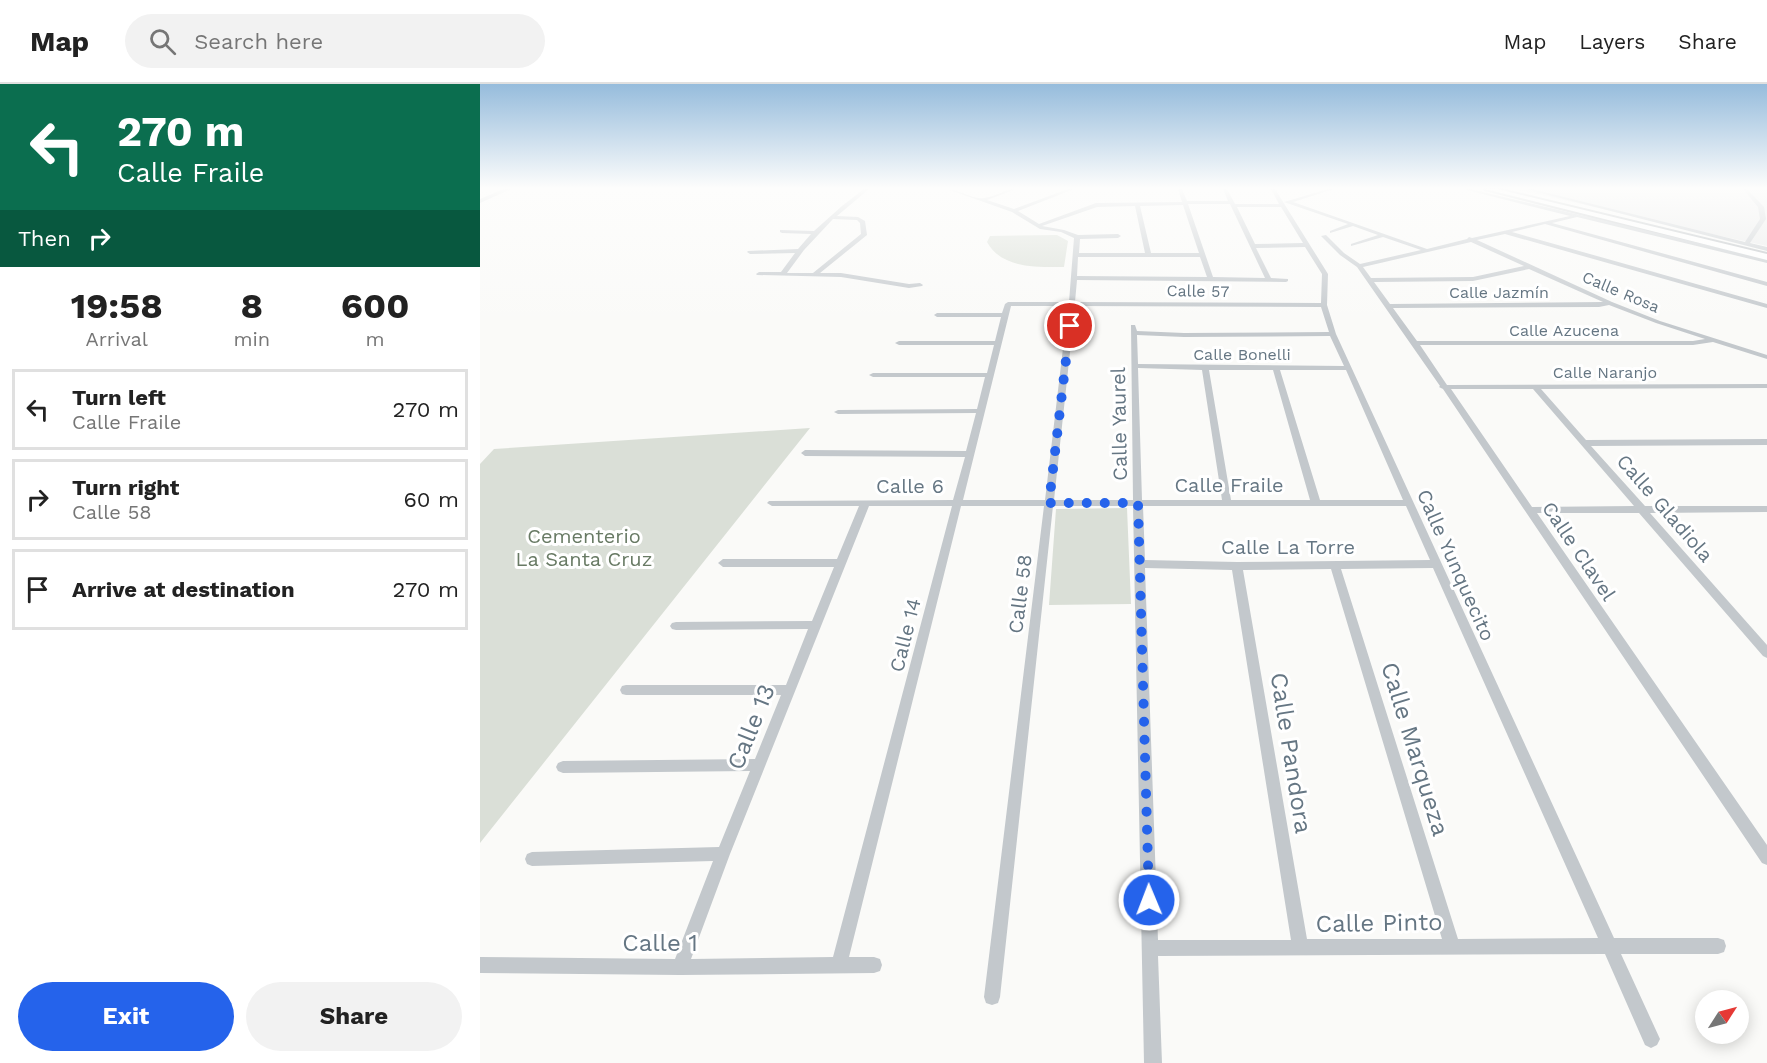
<!DOCTYPE html>
<html lang="en">
<head>
<meta charset="utf-8">
<style>
  :root { --surface:#fff; --page:#f2f2f2; --text:#222; --muted:#767676; --line:#e0e0e0; --accent:#2563eb }
  body { margin:0; font-family:"Work Sans",sans-serif; background:var(--page); color:var(--text); height:100vh; display:flex; flex-direction:column; font-size:22px; white-space:nowrap }
  * { box-sizing:border-box; margin:0 }
  p { font-size:20px; color:var(--muted) }
  .icon { flex:none; width:33px; height:33px; fill:none; stroke:currentColor; stroke-width:2; stroke-linecap:round; stroke-linejoin:round }
  .map { position:relative; flex:1; overflow:hidden }
  .side { display:flex; flex-direction:column; background:var(--surface); width:480px }
  .side>* { flex:none }
  .top-card { background:#0b6e4f; color:#fff; overflow:hidden }
  .needle { width:39px; rotate:54deg }
  .tools { position:absolute; left:1215px; top:906px; display:grid; gap:12px }
  .tools a { display:grid; place-items:center; width:54px; height:54px; border-radius:50%; background:var(--surface); box-shadow:0 3px 15px #0003; font-size:30px }
  .pin { position:absolute; display:grid; place-items:center; width:51px; height:51px; color:#fff; margin:-26px; border:3px solid #fff; border-radius:50%; box-shadow:0 2px 6px #0007 }
  .me { position:absolute; width:66px; margin:-33px; rotate:359deg; stroke-linejoin:round; filter:drop-shadow(0 0 4px #0008) }
  .turn { display:flex; align-items:center; gap:21px; height:126px; padding:0 18px; font-size:27px }
  .turn .icon { width:78px; height:78px; stroke-width:2.5 }
  .turn b { display:block; font-size:42px; line-height:51px }
  .then { display:flex; align-items:center; height:57px; padding:0 18px; background:#0003; gap:12px; font-size:22px }
  .eta { display:flex; justify-content:space-evenly; align-items:center; height:102px; text-align:center }
  .eta b { font-size:36px; font-weight:700; line-height:42px }
  .primary-button { display:flex; gap:12px; margin-top:auto; padding:12px 18px }
  .primary-button a { flex:1; height:69px; border-radius:36px; background:var(--accent); color:#fff; font-size:24px; font-weight:700; line-height:69px; text-align:center }
  .primary-button a+a { background:var(--page); color:var(--text) }
  ul { padding:0; list-style:none }
  li { display:flex; align-items:center; gap:18px; height:81px; margin:0 12px 9px; padding:0 6px; border:3px solid var(--line); border-radius:0px }
  li div { flex:1 }
  li b { display:block; font-size:22px }
  li em { font-style:normal }
  header { display:flex; align-items:center; gap:36px; box-sizing:border-box; height:84px; padding:0 30px; background:var(--surface); border-bottom:2px solid var(--line) }
  header strong { font-size:28px }
  nav { display:flex; gap:33px; margin-inline-start:auto; font-size:21px }
  .search { width:420px; height:54px; background:var(--page); display:flex; align-items:center; gap:15px; box-sizing:border-box; padding:0 21px; border-radius:33px; color:var(--muted); font-size:22px }
  main { display:flex; flex:1; min-height:0 }
  .map>svg:first-child { display:block }
</style>
</head>
<body>
<header>
<strong>Map</strong>
<div class="search"><svg class="icon" aria-label="search" viewBox="0 0 24 24"><circle cx="10" cy="10" r="6"/><path d="M15 15l6 6"/></svg>Search here</div>
<nav><a>Map</a><a>Layers</a><a>Share</a></nav>
</header>
<main>
<section class="side">
<div class="top-card">
<div class="turn"><svg class="icon" aria-label="left" viewBox="0 0 24 24"><path d="M17 20v-9H6M10 6l-5 5 5 5"/></svg><div><b>270 m</b>Calle Fraile</div></div>
<div class="then">Then<svg class="icon" aria-label="right" viewBox="0 0 24 24"><path d="M7 20v-9h11M14 6l5 5-5 5"/></svg></div>
</div>
<div class="eta">
<div><b>19:58</b><p>Arrival</p></div>
<div><b>8</b><p>min</p></div>
<div><b>600</b><p>m</p></div>
</div>
<ul>
<li><svg class="icon" aria-label="left" viewBox="0 0 24 24"><path d="M17 20v-9H6M10 6l-5 5 5 5"/></svg><div><b>Turn left</b><p>Calle Fraile</p></div><em>270 m</em></li>
<li><svg class="icon" aria-label="right" viewBox="0 0 24 24"><path d="M7 20v-9h11M14 6l5 5-5 5"/></svg><div><b>Turn right</b><p>Calle 58</p></div><em>60 m</em></li>
<li><svg class="icon" aria-label="arrive" viewBox="0 0 24 24"><path d="M6 21V4h12l-3 4 3 4H6"/></svg><div><b>Arrive at destination</b></div><em>270 m</em></li>
</ul>
<div class="primary-button"><a>Exit</a><a>Share</a></div>
</section>
<div class="map">
<svg width="1287" height="979" viewBox="0 0 1287 979">
  <rect width="100%" height="100%" fill="#fafaf8"/>
  <path fill="#e8e9e9" d="M1035,105H1287V162L1241,152Z"/>
  <path fill="#dadfd7" d="M577,151L588,157L584,183C557,183 522,185 507,158L510,152Z
    M330,344L0,759V380L14,365Z
    M647,424L651,520L569,521L576,425Z"/>
  <g fill="none" stroke-linecap="round" stroke-linejoin="round">
    <defs>
      <path id="primary" d="M1005,105H1017L1287,170V176Z"/>
    </defs>
    <use href="#primary" stroke="#b5babe" stroke-width="4"/>
    <path fill="#c3c8cc" fill-rule="evenodd" d="M384,105H389L357,132L378,133L385,137L387,151L340,189H361L429,200L440,199L443,201L442,202L429,204L361,193L277,191L276,190L279,188H301L315,169L270,170L267,168L268,167L318,165L331,150L302,149L300,148V146L334,147L362,122ZM353,135L377,136L380,139L381,150L333,189H307L324,166Z
      M467,105C479,105 492,116 504,114C515,113 525,105 536,105L507,116L534,125L588,105H594L538,127L559,140L616,119L702,118L698,105H702L707,117H748L743,105H747L755,120H799L791,105H795L848,190L847,221L856,250L1134,854H1238L1244,856L1246,862L1244,868L1238,870H1141L1180,955L1177,961L1171,964L1165,961L1125,870L678,872L682,979H664L653,422H573L520,913L518,919L512,921L506,919L504,913L564,422H481L369,873H394L400,875L402,881L400,887L394,889L200,891L0,889V873L195,875L233,777L52,782L47,780L45,775L47,770L52,768L239,763L270,687L83,689L78,687L76,683L78,679L83,677L275,675L301,611H146L142,610L140,606L142,602L146,601H306L328,545L196,546L192,545L190,542L192,539L196,538L332,537L354,483H243L238,479L243,475H357L379,422H292L287,419L289,417L473,416L485,373L325,372L321,369L325,366L486,367L496,329L358,330L354,328L358,326L497,325L505,293H393L389,291L393,289H507L514,261H419L415,259L419,257H515L521,233H457L454,231L457,229H522L525,220L528,218H589L594,154L581,148L560,145L532,128ZM708,120H750L785,194L733,193ZM703,121L719,169H671L660,122ZM655,122L665,169H599L600,155L638,154L641,152L638,150L598,151L584,146L562,142L617,123ZM757,123H801L823,159L775,160ZM825,163L842,190L841,219L595,218L597,196L806,198L808,197V195L791,194L776,164ZM598,173H720L727,193L597,192ZM531,222H588L565,416H483ZM595,222L841,223L849,248L704,249L657,247L655,241H651L653,416H574ZM657,251L704,253L850,252L864,282L658,280ZM658,284L722,286L742,416H662ZM729,286H793L830,416H751ZM800,286H866L923,416H840ZM389,422H472L353,873L211,875L250,770ZM663,422H926L950,476L757,478L665,476ZM665,484L752,486L811,856H678ZM953,484L1118,854L978,855L861,485ZM851,485L962,855H827L763,486Z
      M848,105H854L813,118L947,165L987,155L989,153L992,154L1090,132L983,105H990L1287,175V179L1097,133L1072,139L1287,198V202L1065,140L1032,148L1287,220V224L1025,150L997,156L1132,218L1180,237L1287,271V275L1233,258L1213,261H940L967,301L1287,300V304L1061,305L1106,356L1287,355V361L1111,362L1165,422H1287V428L1170,429L1287,561V574L1283,572L1159,429H1057L1287,761V781L1282,779L963,305L959,303L960,302L877,183L860,171L841,152L846,151L864,169L880,180L941,166L903,153L871,162V160L898,151L873,142L850,149V147L868,140L804,118ZM991,158L1044,182L993,193L891,194L883,183ZM1049,185L1123,218L910,220L894,198L993,197ZM1129,221L1176,239L1225,255L1213,257H937L913,224L1119,223ZM971,305H1053L1154,422L1052,423Z
      M1045,105H1052L1265,158L1280,135L1278,123L1263,105H1267L1284,123L1286,135L1270,159L1287,163V167Z"/>
    <path fill="#c3c8cc" fill-rule="evenodd" d="M24,105H31L0,119V115Z"/>
    <use href="#primary" fill="#fff" fill-rule="evenodd"/>
  </g>
  <linearGradient id="sky" x2="0" y2="1"><stop stop-color="#96bcdc"/><stop offset="0.43" stop-color="#fdfdfc"/><stop offset="1" stop-color="#fdfdfc" stop-opacity="0"/></linearGradient>
  <rect width="1287" height="242" fill="url(#sky)"/>
  <g fill="none" stroke-linecap="round" stroke-linejoin="round">
    <path stroke="#2563eb" stroke-width="10" stroke-dasharray="0 18" d="M590,242L569,419H658L669,816"/>
  </g>
  <g text-anchor="middle" dominant-baseline="central" stroke-width="6" stroke-linejoin="round" paint-order="stroke">
    <g font-size="16" fill="#657683" stroke="#fff">
      <text transform="translate(718 207) rotate(1)">Calle 57</text>
      <text x="1019" y="208">Calle Jazmín</text>
      <text transform="translate(1141 208) rotate(23)">Calle Rosa</text>
      <text x="1084" y="246">Calle Azucena</text>
      <text x="762" y="270">Calle Bonelli</text>
      <text x="1125" y="288">Calle Naranjo</text>
    </g>
    <g font-size="20" fill="#657683" stroke="#fff">
      <text transform="translate(639 340) rotate(-91)">Calle Yaurel</text>
      <text x="749" y="401">Calle Fraile</text>
      <text x="430" y="402">Calle 6</text>
      <text transform="translate(1185 424) rotate(49)">Calle Gladiola</text>
      <text x="808" y="463">Calle La Torre</text>
      <text transform="translate(1099 467) rotate(56)">Calle Clavel</text>
      <text transform="translate(976 481) rotate(66)">Calle Yunquecito</text>
      <text transform="translate(540 510) rotate(-83)">Calle 58</text>
      <text transform="translate(425 551) rotate(-76)">Calle 14</text>
    </g>
    <g font-size="20" fill="#687a64" stroke="#fff">
      <text x="104" y="452">Cementerio<tspan x="104" dy="23">La Santa Cruz</tspan></text>
    </g>
    <g font-size="24" fill="#657683" stroke="#fff">
      <text transform="translate(271 643) rotate(-68)">Calle 13</text>
      <text transform="translate(935 665) rotate(73)">Calle Marqueza</text>
      <text transform="translate(811 669) rotate(81)">Calle Pandora</text>
      <text transform="translate(899 839) rotate(-1)">Calle Pinto</text>
      <text x="180" y="859">Calle 1</text>
    </g>
  </g>
</svg>
<div class="tools">
<a><svg class="needle" viewBox="-14 -14 28 28"><path d="M0-13l5 13h-10z" fill="#e53935"/><path d="M0 13l5-13h-10z" fill="#767676"/></svg></a>
</div>
<div class="pin" style="left:590px;top:242px;background:#d93025"><svg class="icon" aria-label="arrive" viewBox="0 0 24 24"><path d="M6 21V4h12l-3 4 3 4H6"/></svg></div>
<svg class="me" style="left:669px;top:816px" viewBox="-20 -20 40 40"><circle r="17" fill="#2563eb" stroke="#fff" stroke-width="3"/><path d="M0-11L8 9 0 5-8 9z" fill="#fff"/></svg>
</div>
</main>
</body>
</html>
